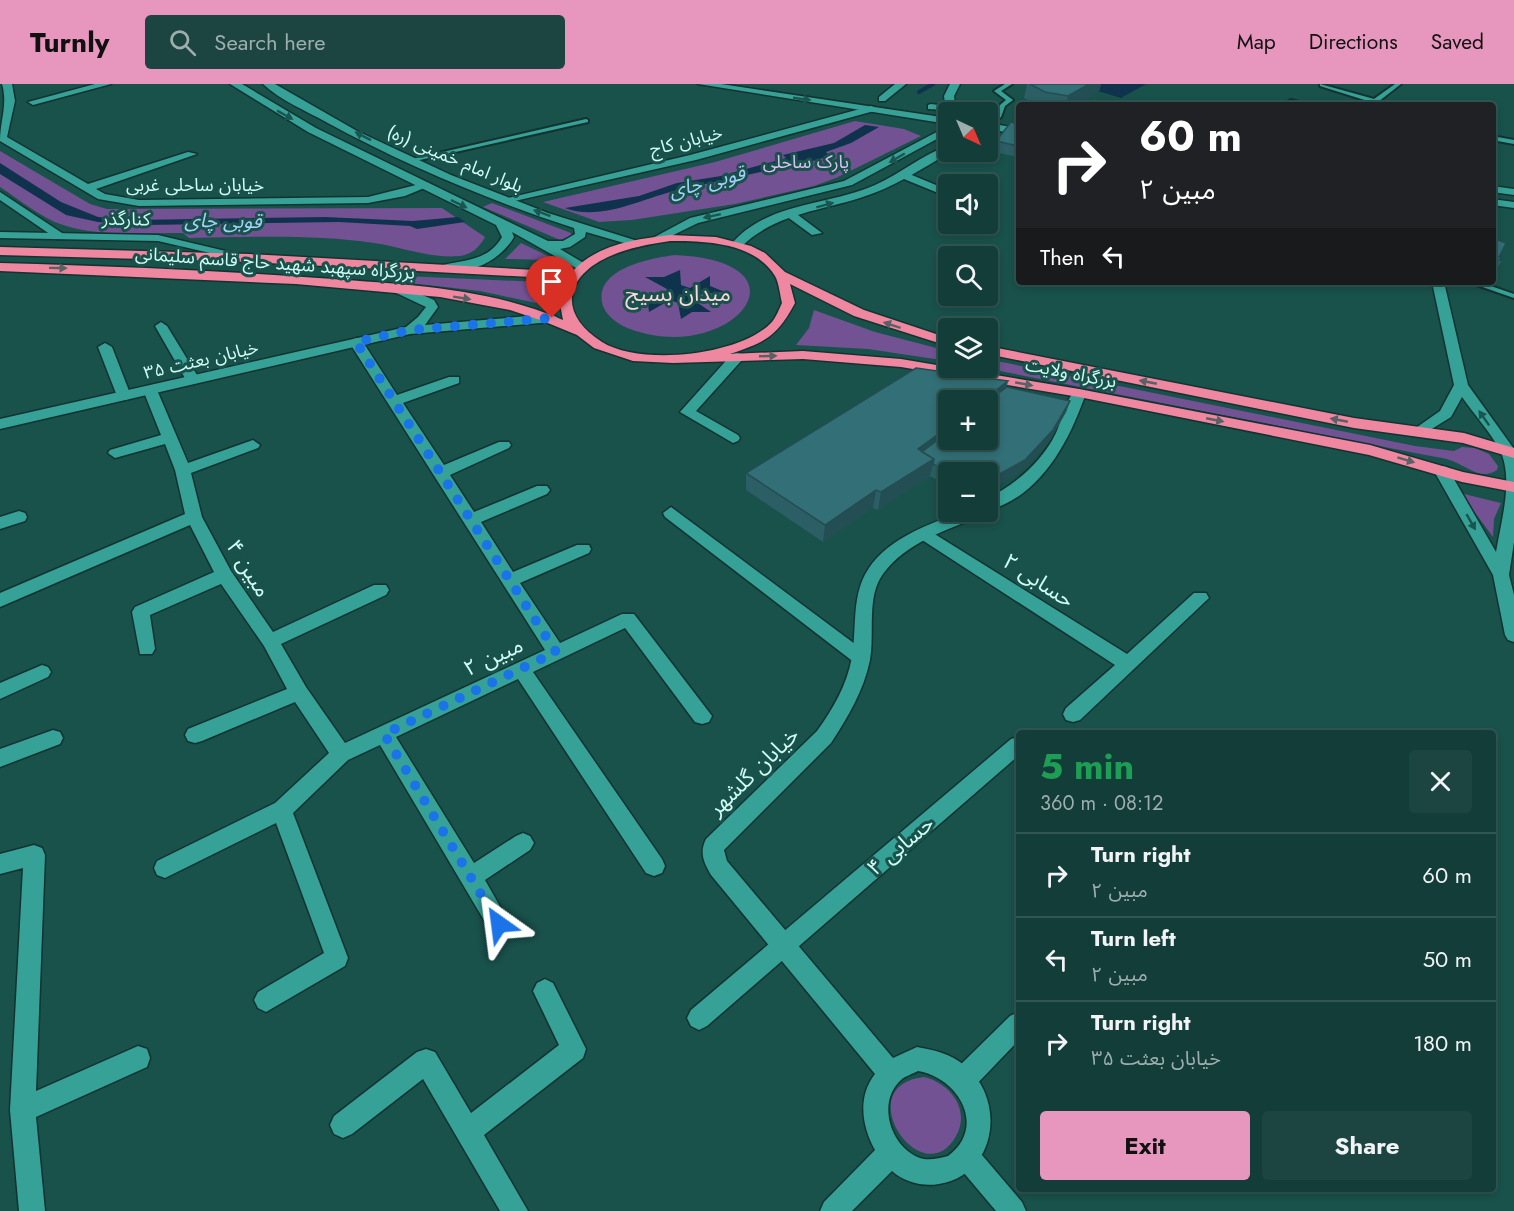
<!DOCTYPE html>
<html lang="en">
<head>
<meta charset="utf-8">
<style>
  :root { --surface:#133d38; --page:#1c4440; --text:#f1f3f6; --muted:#9daeae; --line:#325653; --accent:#e797bd }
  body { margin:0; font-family:Jost,"Noto Sans Arabic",sans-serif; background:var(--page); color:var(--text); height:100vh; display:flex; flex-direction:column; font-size:22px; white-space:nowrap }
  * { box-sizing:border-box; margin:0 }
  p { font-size:20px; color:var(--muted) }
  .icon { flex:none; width:33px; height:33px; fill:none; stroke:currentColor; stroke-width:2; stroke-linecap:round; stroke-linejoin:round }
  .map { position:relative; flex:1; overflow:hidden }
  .details { position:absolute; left:1016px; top:646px; width:480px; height:462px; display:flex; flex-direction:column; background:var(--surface); border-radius:6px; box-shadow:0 3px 9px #0003,0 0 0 2px var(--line) }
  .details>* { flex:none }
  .hud { position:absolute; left:1016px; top:18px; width:480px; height:183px; border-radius:6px; box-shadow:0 3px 9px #0003,0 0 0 2px var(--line); background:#202124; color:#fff; overflow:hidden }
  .needle { width:39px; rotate:136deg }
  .controls { position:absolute; left:938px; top:18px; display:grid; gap:12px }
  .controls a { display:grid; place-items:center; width:60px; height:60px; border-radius:6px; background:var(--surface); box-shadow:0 3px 9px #0003,0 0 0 2px var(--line); font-size:30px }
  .pin { position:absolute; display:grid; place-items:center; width:51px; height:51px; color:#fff; margin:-62px -26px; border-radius:50% 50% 50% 0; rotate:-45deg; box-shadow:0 0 6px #0007 }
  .pin .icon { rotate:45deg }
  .me { position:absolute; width:66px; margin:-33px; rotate:329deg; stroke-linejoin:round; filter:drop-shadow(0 0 4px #0008) }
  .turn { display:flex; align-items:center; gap:21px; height:126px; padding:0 24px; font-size:27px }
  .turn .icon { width:78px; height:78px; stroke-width:2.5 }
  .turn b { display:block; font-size:42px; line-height:51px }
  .then { display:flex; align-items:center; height:57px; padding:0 24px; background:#0003; gap:12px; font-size:22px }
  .round { display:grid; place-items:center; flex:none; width:63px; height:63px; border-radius:6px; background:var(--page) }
  .summary { display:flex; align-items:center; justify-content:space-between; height:102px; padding:0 24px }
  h1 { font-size:36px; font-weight:700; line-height:45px; color:#1e9e55 }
  .primary-button { display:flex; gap:12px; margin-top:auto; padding:12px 24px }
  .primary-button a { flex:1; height:69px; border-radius:6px; background:var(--accent); color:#111; font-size:24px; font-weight:700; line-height:69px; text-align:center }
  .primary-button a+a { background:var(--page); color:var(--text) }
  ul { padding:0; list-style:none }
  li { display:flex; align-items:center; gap:18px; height:84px; padding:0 24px; border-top:2px solid var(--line) }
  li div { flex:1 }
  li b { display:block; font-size:22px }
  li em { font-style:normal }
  header { display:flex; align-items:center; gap:36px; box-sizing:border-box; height:84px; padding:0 30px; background:var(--accent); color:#111 }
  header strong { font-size:28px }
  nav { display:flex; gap:33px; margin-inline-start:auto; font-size:21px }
  .search { width:420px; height:54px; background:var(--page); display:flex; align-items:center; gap:15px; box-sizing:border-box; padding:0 21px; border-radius:6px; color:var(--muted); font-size:22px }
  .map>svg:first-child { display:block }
</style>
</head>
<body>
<header>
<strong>Turnly</strong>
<div class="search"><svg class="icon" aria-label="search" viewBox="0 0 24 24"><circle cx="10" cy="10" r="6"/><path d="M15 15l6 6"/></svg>Search here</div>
<nav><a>Map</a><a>Directions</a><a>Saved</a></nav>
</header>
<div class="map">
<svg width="1514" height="1127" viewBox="0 0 1514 1127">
  <rect width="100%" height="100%" fill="#19514b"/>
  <path fill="#725293" d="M855,37L904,45L921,52L836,94L814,102L735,120L632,136L599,138L543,118L715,78Z
    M0,67L90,120L107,125L442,124L485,153C479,164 472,170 460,172C431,175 402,163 374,159C313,150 250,153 189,154L183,149C145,149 100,153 63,141C41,134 20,116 0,103Z
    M492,119L571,149V152L560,156L483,123Z
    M521,159L550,173L551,176L505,175Z
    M675,171C818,178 730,282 630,245C619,241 604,231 602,218C596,184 652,174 675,171Z
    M405,192L540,198L541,216L536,219L480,207L401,198L400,195Z
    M814,226L875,248L948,267V277L868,265L796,261L809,244Z
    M987,275L1415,362L1454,367L1462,363L1475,364L1489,370L1498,382L1497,386C1483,396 1470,385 1457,379C1446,373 1428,372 1415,369L985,284Z
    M1464,410L1501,419L1494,435L1493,453L1462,411Z
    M924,993C950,999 971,1026 956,1052C923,1112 847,1002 924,993Z"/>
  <path fill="#0f324d" d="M1075,0H1146L1121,14Z
    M865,41L879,43L851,59L826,68L830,72L799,81L796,79C757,90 717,97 678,106C643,114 600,138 565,124L639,112L677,99L721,92L786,74L783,71L834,59Z
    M0,79L61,118L98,133L134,136L325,133L413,137L458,133L465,138L417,145L410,142L339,138L145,141L98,138L66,131L0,90Z
    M680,186L681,201L690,204L710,192V202L725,208L694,211L692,215L711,228H692L681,235L678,219L670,216L649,228L648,220L634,211L665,209L667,205L645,193H664Z"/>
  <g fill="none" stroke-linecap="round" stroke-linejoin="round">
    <path stroke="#0f324d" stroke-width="4" d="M919,8L933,0"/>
    <defs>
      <path id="lane" d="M1005,0H1012L1001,7L1013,16L1005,22L1001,33L998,35L995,33L1000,21L1006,16L994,7Z
        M1320,0L1374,15L1395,0H1401L1374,21H1367L1371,18L1320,2Z
        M1291,16L1308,20L1309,21L1289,19V17Z
        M586,35L588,36V38L411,78L408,76Z
        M1492,52L1514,56V60L1492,56Z
        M1468,198H1479L1514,210V214Z"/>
      <path id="street" d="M2,0H12L15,17L7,53L88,100L188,68L197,70L96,105L105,110L139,116L368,113L424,99L429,102L405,112L368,119L139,122L98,115L0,57C0,37 8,20 2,0Z
        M95,0H111L33,21L28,18Z
        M895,0H906L885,17H879V13Z
        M950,0H960L954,12L956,26L953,28L946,26L944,12Z
        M871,22L874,23V27L696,76L506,119L500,116L690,71Z
        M899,89H907L948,106V113L899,93Z
        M0,108L65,151V155H57L0,116Z
        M786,128H794L822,149L812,151L786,132Z
        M161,238L167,242L200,296L198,299H188L186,296L155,242Z
        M356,254L361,255L397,311L449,293H459V299L403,319L444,381L499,358H509L511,361L509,364L450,391L474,428L537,402H547L550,406L547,410L481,438L513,488L577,461H589L591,465L589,469L520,499L560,559L622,530H634L712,632L709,638L702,640L695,638L625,544L533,588L662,775L665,782L662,789L654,792L646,789L518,595L396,653L474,779L516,752L523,749L530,752L534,759L530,766L485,796L510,840L507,848L499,851L491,848L380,661L348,676L293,729L348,874L345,882L266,928L258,924L254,916L258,908L324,869L276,739L165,794L157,791L154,784L157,777L275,719L329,669L295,618L202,657L195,659L188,657L185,651L188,645L287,605L264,562L221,500L150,531L155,565L152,570H140L132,528L135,523L214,488L190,441L0,523V509L185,430L175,386L165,360L115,374L108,369L110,366L161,351L143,306L150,302L157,306L188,379L253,356L260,361L258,364L191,389L202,433L231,487L273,548L374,501H386L389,506L386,511L281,560L306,603L345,659L545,566L349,258Z
        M105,259L112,263L131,312L129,315L124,316L117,312L98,263Z
        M737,269L742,270V276L696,327L738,351L740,354L738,357L733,359L680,328L732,270Z
        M671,423L867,569L870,574L867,579L861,581L855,579L665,433L663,429Z
        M19,427L25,429L27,433L25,437L0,445V433Z
        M925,444L1127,570L1194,509H1206L1209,514L1080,636L1073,638L1066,636L1063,630L1066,624L1115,581L919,454L917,450L919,446Z
        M42,581L48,583L51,588L48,593L0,615V599Z
        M53,646L60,648L63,654L60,660L0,683V665Z
        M1018,653V672L707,942L699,946L691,942L687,934L691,926L1011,655Z
        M34,761L42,764L45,771L36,1007L138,962L147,965L150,974L147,983L36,1033L45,1127H19L10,1026L23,784L0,790V770Z
        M545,895L553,899L586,965L583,974L484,1051L528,1127H500L423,995L352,1050L343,1054L334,1050L330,1041L334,1032L417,968L426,965L435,968L471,1029L559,961L533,907L537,899Z
        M1018,928V957L972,1005L963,1008L954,1005L951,996L954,987L1010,932Z
        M967,1060L976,1064L1022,1118L1026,1127H996L958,1082L954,1073L958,1064Z"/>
      <path id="secondary" d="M230,0H242L316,44L548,157H563L575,150L574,144C488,116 405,81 326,38C306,27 280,16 263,0H275L357,47L451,91L548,129L644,159L638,163L586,148L585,153L570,163L560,165L587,181L589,184L583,188L512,148L514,153C501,176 469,192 443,187V181C466,176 489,176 502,153L496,141L308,48Z
        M698,0H721L948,34V40Z
        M931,20L971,25L976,28L928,25V21Z
        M987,39L1018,44V50L987,45Z
        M948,42V49L852,101L698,139L659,158L649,156L690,134L844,97Z
        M948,62V68H951C926,82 901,99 874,109C828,127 776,127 740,164L730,162C764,118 828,122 875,101C900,90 923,70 948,62Z
        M1492,102L1514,105V111L1492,108Z
        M1492,115L1514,118V124L1492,121Z
        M0,148L158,151L255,174L249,178L158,157L0,154Z
        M1432,198H1444L1468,301L1514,365V458L1509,491L1514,511V558L1508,556L1505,551L1493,491L1434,387L1442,382L1447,383L1496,468C1501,437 1514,396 1500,366C1490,348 1474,330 1462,313L1451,333L1422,351H1412L1410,348L1440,327L1454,301Z
        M394,199L434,216L438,223L425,241L552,230L558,234L552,238L410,250L0,345V335L406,243L418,233L426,223L390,206L388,203Z
        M1079,305L1086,309C1069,358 1041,412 987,427V415C1017,399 1041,379 1056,349C1062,337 1067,308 1079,305Z
        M962,428H984L982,432C948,445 905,459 883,490C866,513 875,549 870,576C864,606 848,633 831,659L724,766L727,777L893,974L917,963C934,966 951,970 964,981C1007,1015 997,1091 939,1100C923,1103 904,1098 892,1087L852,1127H820L824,1118L875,1066C862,1043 857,1013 875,990L711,791C704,779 699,769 706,755L817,647C833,625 847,601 852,573C857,543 851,510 869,484C889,454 929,440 962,428ZM918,987C959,994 987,1043 948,1072C940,1074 932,1076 924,1075C892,1068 875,1019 901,996C905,992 913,990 918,987Z"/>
      <path id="highway" d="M670,151L716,153L751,162L765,169L785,188L864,226L948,254V262L854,232L790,200L795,219C777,253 765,258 730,270L803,267L901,275L1079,305L1370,361L1463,388L1514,398V408L1462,398L1369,371L1079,313L901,283L803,275L673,279L633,277L594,264L577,251L543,237L510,226L440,213L296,200L0,187V179L37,180C131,183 225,187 318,194C399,200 488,203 563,236L559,215L567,195L249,178L0,171V163L249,170L572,188C595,161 636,155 670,151ZM670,157C705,157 754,158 775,192C779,199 780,211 782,219C779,225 776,234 771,239C739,272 640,282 602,258C559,231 563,194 608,173C628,164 649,160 670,157Z
        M987,262L1354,334L1464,349L1514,364V374L1463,359L1354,344L987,270Z"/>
    </defs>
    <use href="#lane" stroke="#133330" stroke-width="4"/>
    <use href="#street" stroke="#133330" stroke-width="3"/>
    <use href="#secondary" stroke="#133330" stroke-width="3"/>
    <use href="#highway" stroke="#133330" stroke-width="3"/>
    <use href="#lane" fill="#36a196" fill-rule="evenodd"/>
    <use href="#street" fill="#36a196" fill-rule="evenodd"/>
    <use href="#secondary" fill="#36a196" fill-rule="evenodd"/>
    <use href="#highway" fill="#f087a0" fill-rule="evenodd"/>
  </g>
  <path fill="#2b5f65" d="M1027,0H1101L1099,7L1075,21H1037L1024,14Z
    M1018,40V73L994,68L996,57Z
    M1492,154L1499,173L1502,177L1494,188H1492Z
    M1007,303L1070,317L1066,328L1049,358L1021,387L987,407V388H948V402L930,392L878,426L873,424L823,458L746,406V389Z"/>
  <path fill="#234e53" d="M1089,0H1101L1099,7L1075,21H1066L1068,12Z
    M1008,297L1004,315L987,328V316H983Z
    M1070,317L1066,328L1049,358L1021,387L987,407V397Z
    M948,343V356L917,371L918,365Z
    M934,375L930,392L878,426L881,408Z
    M876,406L873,424L823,458L825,441Z"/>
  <path fill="#326f76" stroke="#234e53" stroke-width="1.5" d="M1030,0H1089L1068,12L1045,8Z
    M1011,38L1018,40V62L996,57Z
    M1492,154L1506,159L1499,173L1502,177L1492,174Z
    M916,284L1008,297L983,316H948V343L918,365L934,375L881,408L876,406L825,441L746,389Z
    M1007,303L1070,317L1053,346L1025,376L987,397V388L948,389L933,380L934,375L922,368L948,348V356H987V318Z"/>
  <defs><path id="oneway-solid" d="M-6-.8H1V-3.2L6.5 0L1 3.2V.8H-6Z" transform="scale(1.5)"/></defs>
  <g fill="#1a554f">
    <use href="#oneway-solid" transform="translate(802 15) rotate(8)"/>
    <use href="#oneway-solid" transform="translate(285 31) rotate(29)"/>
    <use href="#oneway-solid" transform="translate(363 52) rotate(-153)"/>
    <use href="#oneway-solid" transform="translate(897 74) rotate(150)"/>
    <use href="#oneway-solid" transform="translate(459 120) rotate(26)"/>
    <use href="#oneway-solid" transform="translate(825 121) rotate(-15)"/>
    <use href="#oneway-solid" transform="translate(542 129) rotate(-160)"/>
    <use href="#oneway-solid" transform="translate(712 132) rotate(168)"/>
    <use href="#oneway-solid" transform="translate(1484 334) rotate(-125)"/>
    <use href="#oneway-solid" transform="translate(1471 438) rotate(60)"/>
  </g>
  <g fill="#5a6164">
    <use href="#oneway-solid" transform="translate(58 184) rotate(1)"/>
    <use href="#oneway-solid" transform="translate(462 214) rotate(9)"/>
    <use href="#oneway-solid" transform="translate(892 241) rotate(-162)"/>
    <use href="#oneway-solid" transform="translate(768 272) rotate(-2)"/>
    <use href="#oneway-solid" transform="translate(1148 298) rotate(-169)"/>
    <use href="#oneway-solid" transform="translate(1024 300) rotate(10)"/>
    <use href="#oneway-solid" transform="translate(1215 336) rotate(11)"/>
    <use href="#oneway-solid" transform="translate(1339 336) rotate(-169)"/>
    <use href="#oneway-solid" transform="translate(1406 376) rotate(17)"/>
  </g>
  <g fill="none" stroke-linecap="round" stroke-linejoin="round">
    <path stroke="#1a73e8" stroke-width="10" stroke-dasharray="0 18" d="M499,840L384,650L556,568L356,258L410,246L552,234"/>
  </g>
  <g text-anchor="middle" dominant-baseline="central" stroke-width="6" stroke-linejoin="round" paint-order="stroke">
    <g font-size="18" fill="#cefcf5" stroke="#19514b">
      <text transform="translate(686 57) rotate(-14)">خیابان کاج</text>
      <text transform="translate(455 75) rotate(23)">بلوار امام خمینی (ره)</text>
      <text x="195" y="101">خیابان ساحلی غربی</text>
      <text transform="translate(126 135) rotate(1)">کنارگذر</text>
      <text transform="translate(275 179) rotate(4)">بزرگراه سپهبد شهید حاج قاسم سلیمانی</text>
      <text transform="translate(201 276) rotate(-13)">خیابان بعثت ۳۵</text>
      <text transform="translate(1071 289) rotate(11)">بزرگراه ولایت</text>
    </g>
    <g font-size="18" fill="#dac2f6" stroke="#19514b">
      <text x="806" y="78">پارک ساحلی</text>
    </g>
    <g font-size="20" font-style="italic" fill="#a3d1fa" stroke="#19514b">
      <text transform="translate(707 98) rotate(-14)">قوبی چای</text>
      <text transform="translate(223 137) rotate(1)">قوبی چای</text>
    </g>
    <g font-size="22" fill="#fbd7de" stroke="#19514b">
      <text x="678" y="209">میدان بسیج</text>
    </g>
    <g font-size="22" fill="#cefcf5" stroke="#19514b">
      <text transform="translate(249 484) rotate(58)">مبین ۴</text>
      <text transform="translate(1039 496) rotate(33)">حسابی ۲</text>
      <text transform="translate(493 572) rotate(-25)">مبین ۲</text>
      <text transform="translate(753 687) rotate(-44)">خیابان گلشهر</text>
      <text transform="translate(900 761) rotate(-40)">حسابی ۴</text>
    </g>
  </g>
</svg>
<div class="controls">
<a><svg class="needle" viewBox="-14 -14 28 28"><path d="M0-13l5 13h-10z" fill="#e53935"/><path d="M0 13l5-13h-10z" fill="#9daeae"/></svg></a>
<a><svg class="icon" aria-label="sound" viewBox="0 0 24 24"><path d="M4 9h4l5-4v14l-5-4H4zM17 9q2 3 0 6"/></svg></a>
<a><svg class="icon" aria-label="search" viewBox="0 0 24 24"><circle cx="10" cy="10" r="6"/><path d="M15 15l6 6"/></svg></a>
<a><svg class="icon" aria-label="layers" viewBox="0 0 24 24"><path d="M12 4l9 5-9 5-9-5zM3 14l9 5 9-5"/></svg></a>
<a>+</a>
<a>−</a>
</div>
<div class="pin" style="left:552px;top:234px;background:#d93025"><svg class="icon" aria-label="arrive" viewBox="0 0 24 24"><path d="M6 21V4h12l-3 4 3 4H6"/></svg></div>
<svg class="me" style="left:499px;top:840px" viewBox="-20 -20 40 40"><path d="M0-17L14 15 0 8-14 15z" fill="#1a73e8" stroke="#fff" stroke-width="4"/></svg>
<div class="hud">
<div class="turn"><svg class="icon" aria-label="right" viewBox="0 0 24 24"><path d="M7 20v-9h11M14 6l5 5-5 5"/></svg><div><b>60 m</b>مبین ۲</div></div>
<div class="then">Then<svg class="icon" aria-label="left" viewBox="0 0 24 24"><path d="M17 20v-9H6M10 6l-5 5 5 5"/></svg></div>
</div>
<section class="details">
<div class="summary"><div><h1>5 min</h1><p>360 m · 08:12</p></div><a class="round"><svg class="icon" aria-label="close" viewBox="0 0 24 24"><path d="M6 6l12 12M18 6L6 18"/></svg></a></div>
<ul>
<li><svg class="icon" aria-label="right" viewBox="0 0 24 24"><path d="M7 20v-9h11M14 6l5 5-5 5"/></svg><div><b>Turn right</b><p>مبین ۲</p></div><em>60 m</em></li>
<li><svg class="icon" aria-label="left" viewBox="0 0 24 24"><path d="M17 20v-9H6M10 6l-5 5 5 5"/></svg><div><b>Turn left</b><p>مبین ۲</p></div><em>50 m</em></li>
<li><svg class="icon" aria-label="right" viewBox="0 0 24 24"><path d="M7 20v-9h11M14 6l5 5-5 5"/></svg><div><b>Turn right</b><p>خیابان بعثت ۳۵</p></div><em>180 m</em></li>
</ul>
<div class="primary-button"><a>Exit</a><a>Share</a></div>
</section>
</div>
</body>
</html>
